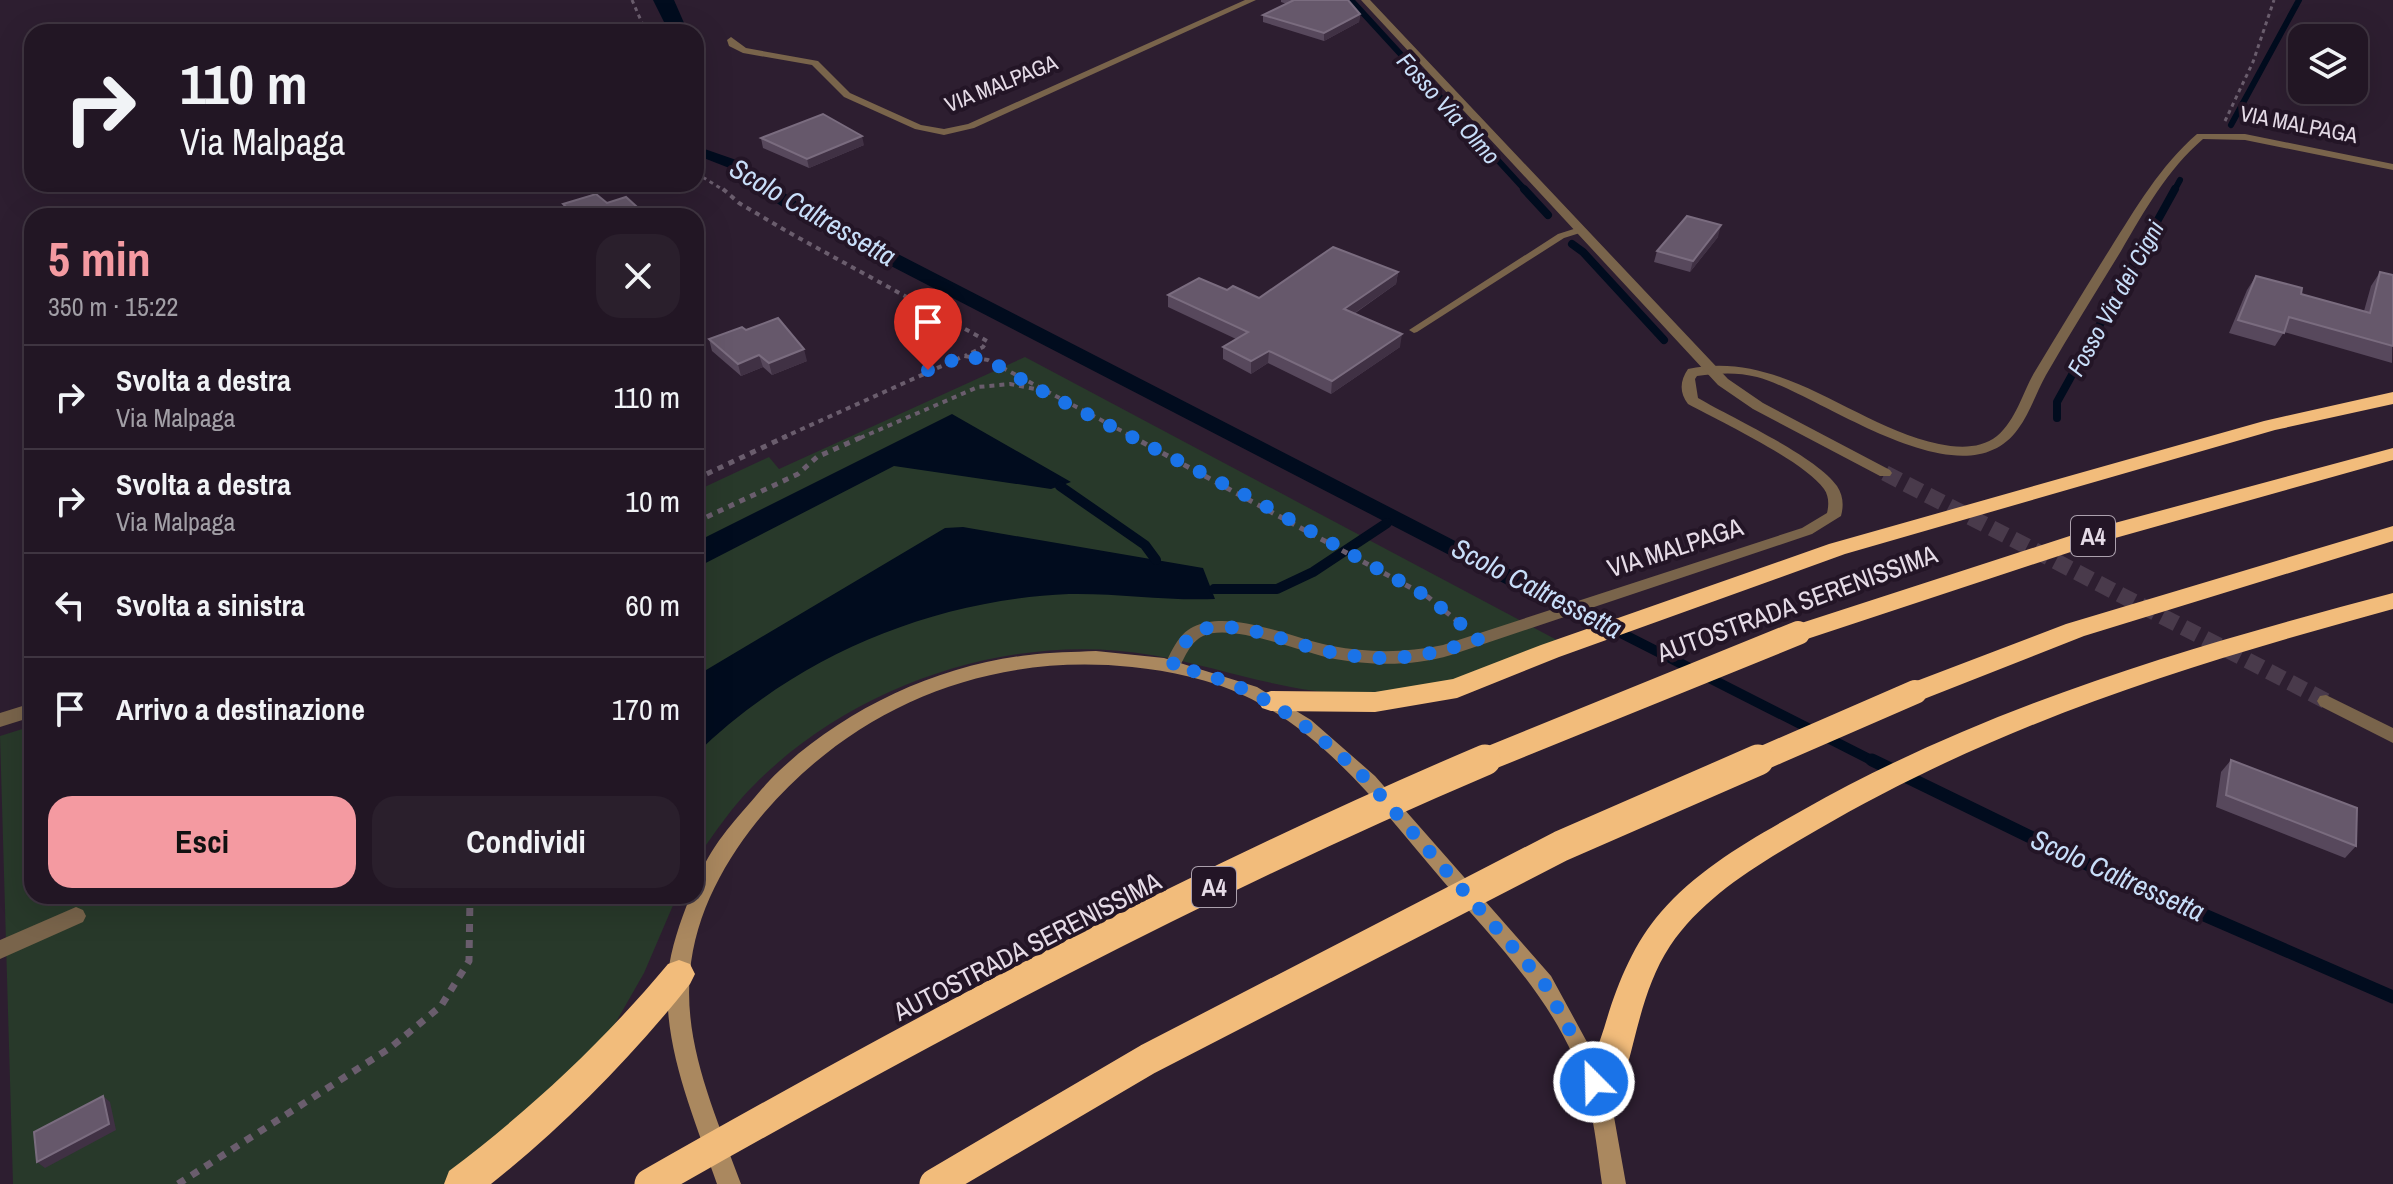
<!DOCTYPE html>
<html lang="it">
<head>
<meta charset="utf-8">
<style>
  :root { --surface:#221624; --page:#2a1f2c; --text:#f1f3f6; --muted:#a29fa6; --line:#3f3541; --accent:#f49aa1 }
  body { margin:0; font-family:"Archivo Narrow",sans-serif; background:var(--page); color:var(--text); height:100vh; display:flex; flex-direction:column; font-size:30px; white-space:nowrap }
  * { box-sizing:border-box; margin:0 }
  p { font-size:26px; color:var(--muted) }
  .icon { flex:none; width:44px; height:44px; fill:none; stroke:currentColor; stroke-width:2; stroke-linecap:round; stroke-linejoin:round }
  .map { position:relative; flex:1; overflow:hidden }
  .drawer { position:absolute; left:24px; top:208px; width:680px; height:696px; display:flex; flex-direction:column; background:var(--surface); border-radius:24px; box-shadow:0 8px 32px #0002,0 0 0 2px var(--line) }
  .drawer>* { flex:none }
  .banner { position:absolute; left:24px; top:24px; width:680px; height:168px; border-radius:24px; box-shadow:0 8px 32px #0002,0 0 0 2px var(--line); background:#221624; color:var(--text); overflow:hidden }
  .tools { position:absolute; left:2288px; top:24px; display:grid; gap:16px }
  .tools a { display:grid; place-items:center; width:80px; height:80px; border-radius:16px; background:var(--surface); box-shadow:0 8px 32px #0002,0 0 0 2px var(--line); font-size:40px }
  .pin { position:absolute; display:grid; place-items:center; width:68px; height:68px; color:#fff; margin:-82px -34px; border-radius:50% 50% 50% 0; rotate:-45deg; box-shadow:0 0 8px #0007 }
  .pin .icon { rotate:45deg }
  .me { position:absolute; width:88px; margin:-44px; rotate:337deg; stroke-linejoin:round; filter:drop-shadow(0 0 6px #0008) }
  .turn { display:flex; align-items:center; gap:28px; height:168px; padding:0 24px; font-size:36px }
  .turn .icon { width:104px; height:104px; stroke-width:2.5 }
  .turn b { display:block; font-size:56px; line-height:68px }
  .round { display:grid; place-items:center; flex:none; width:84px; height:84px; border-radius:24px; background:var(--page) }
  .overview { display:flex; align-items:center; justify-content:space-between; height:136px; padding:0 24px }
  h1 { font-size:48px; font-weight:800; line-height:60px; color:var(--accent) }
  .button { display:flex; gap:16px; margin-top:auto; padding:16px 24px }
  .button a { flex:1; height:92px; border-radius:24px; background:var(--accent); color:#111; font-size:32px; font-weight:800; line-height:92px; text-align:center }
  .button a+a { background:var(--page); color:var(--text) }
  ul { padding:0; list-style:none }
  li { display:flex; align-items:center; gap:24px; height:104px; padding:0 24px; border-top:2px solid var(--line) }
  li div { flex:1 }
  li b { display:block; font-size:30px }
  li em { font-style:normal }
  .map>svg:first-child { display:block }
</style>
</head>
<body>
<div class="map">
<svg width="2393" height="1184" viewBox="0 0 2393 1184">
  <rect width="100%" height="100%" fill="#2d1e30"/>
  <path fill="#28392a" d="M1025,357L1570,647C1500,669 1433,694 1359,694C1287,694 1221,667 1151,655C1012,631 855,684 756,783C732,806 715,833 696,859V491L769,457L779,469Z
    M32,726V896H677L644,973L604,1043L462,1184H13L0,736Z"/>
  <path fill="#010c1e" d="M653,0H674L688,32H669Z
    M696,146L742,162L797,202L1566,598L1544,604L804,221L758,191L737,171L696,155Z
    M952,414L1071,482L1051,489L894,466L696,568V542Z
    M963,527L1203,568L1215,599C1166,601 1118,593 1069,594C930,600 795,657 696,754V676L945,528Z"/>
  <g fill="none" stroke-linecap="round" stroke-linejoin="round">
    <path stroke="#010c1e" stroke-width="6" d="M1351,0L1526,191
      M2231,125L2299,0
      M2174,191L2180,180"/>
    <path stroke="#010c1e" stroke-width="8" d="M1524,189L1548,215
      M1572,244L1583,252L1664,340
      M2057,418V402L2175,189"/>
    <path stroke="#010c1e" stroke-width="10" d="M1060,486L1145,545L1156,560
      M1214,589H1277L1313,572L1387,523
      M1546,595L1875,762"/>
    <path stroke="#010c1e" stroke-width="13" d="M1872,760L2080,861L2393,997"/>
    <path stroke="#493a4b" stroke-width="16" stroke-dasharray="16 8" stroke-linecap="butt" d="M1885,473L2326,701"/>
    <path stroke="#6a5d6d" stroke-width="3" stroke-dasharray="4 4" stroke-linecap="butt" d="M632,0L646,32
      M2225,121L2253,62L2274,0
      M696,173L725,191"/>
    <path stroke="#6a5d6d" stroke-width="4" stroke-dasharray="5 5" stroke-linecap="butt" d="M723,189L739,203L788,232L987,341L983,347L965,356
      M782,438L964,356L988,360L1135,438
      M860,438L978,387L1010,384L1035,389"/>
    <path stroke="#6a5d6d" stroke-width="5" stroke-dasharray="6 6" stroke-linecap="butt" d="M1131,436L1428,597L1462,625
      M696,479L787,436
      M696,522L798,474L817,457L864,436"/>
    <path stroke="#6a5d6d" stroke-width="7" stroke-dasharray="8 8" stroke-linecap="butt" d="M178,1184L390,1048L441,1006L469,961L470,896"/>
    <path fill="#79644b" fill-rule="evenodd" d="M1580,227L1583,228V232L1564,238L1417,332L1414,333L1409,330L1558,234Z"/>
    <path fill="#79644b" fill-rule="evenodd" d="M1245,0H1256L974,128L944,135L915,129L844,97L812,65L743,53L729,46L727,40L731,37L746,48L818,61L850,93L921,125L944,129L968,124Z
      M2197,134H2245L2393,164V170L2245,140L2203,139C2167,170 2145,210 2121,251C2096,292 2070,333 2046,375C2036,393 2030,413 2018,429C1963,506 1820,394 1757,377C1737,372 1718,373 1697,376L1695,379L1698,398C1732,418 1816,456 1837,486C1843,495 1844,505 1841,516L1812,534L1451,655C1414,666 1373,666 1335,659C1303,653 1231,622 1203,636C1190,642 1184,659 1178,670H1166L1164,666C1171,653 1178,634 1193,627C1231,608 1293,639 1332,646C1369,653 1406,653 1443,645L1802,528L1827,513C1829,505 1829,496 1824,489C1804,461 1721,422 1688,404C1679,392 1680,381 1688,369C1782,349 1853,426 1939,444C1958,448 1981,449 1997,436C2016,420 2022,394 2034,373C2059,332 2084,290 2110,249C2136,208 2160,166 2197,134Z
      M32,703V717L0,727V713Z
      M76,907L83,910L86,916L83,922L0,959V940Z"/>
    <path fill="#79644b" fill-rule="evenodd" d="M1361,0H1370L1728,379L1763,403L1890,470L1892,473L1890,476H1880L1753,409L1718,385Z
      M2326,695L2393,728V743L2320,706L2317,701L2320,696Z"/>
    <path fill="#aa885f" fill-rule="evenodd" d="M1096,651L1164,658L1257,687L1311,720L1375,776L1551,976L1599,1064L1611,1100L1626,1184H1602C1598,1156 1595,1127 1588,1099C1567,1013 1499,946 1443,881C1385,813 1328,735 1245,696C1210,679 1170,671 1132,667C989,652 857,705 764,813C726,858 695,913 690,973C683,1046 717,1118 741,1184H717C694,1117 662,1046 668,974C671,948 680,922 690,897L696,896C696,867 723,834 742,812C754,799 765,784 779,771C845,709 938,665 1029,655C1051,652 1074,652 1096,651Z"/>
    <path fill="#f2bc7b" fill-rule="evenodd" d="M2393,392V404L2275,430L1845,554L1559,657L1457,698L1375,712L1271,711L1262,708L1258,701L1262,694L1271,691L1375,692L1453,679L1541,645L1829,544L2264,421Z
      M2393,448V460L2101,542L1798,642L1789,639L1786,633L1789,627L2085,531Z
      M2393,526V541L2084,636L1924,699L1915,702L1906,699L1902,692L1906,685L2066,624Z
      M2393,593V609C2188,665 2002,722 1817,830C1764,861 1705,894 1670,946C1637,996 1635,1058 1612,1112L1600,1116L1588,1112C1586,1108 1584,1105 1583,1101C1582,1089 1601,1039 1605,1025C1617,985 1633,944 1661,912C1699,868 1753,838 1803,810C1988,705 2189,647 2393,593Z
      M679,960L690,964L695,974L690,984C631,1058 565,1125 491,1184H444L449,1171C530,1110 603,1042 668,964Z"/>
    <path stroke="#f2bc7b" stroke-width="24" d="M1480,762L1798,633
      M1754,762L1915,692"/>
    <path stroke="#f2bc7b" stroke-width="31" d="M650,1184C921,1030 1198,882 1485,760
      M935,1184L1148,1059L1561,846L1758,760"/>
  </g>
  <path fill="#57485c" d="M1281,0H1348L1360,14L1359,22L1324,41L1263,22V15L1287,4L1281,2Z
    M761,138L864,145L809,168L763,148Z
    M607,203L647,216H572L565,210L563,204Z
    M1718,237L1690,272L1654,262L1657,251Z
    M1398,272L1396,284L1354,314L1400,347L1331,394L1268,363L1251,374L1223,359V347L1236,339L1168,307V295L1227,290L1259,298Z
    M2380,272L2393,275L2392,363L2284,332L2275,346L2229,333L2247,290L2256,276L2301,294L2364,311L2371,286Z
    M746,330L807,361L772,375L763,367L741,376L712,351L709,339Z
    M2231,760L2356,846L2345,858L2216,807L2221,772Z"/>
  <path fill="#403144" d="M1360,14L1359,22L1324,41V33Z
    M862,136L864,145L809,168L807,159Z
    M1721,225L1718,237L1690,272L1693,261Z
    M1398,272L1396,284L1343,321L1344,309Z
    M1402,334L1400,347L1331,394L1332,381Z
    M804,349L807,361L772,375L769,363Z
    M1269,351L1268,363L1251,374V361Z
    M759,355L763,367L741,376L738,364Z
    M103,1096L110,1102L116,1130L45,1168L37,1162Z"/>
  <path fill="#66586b" stroke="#7a6c7f" stroke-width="2" d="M1294,0H1348L1360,14L1324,33L1263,15Z
    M823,114L862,136L807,159L761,138Z
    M596,194L607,203L626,197L647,216H576L563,204Z
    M1687,216L1721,225L1693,261L1657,251Z
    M1333,247L1398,272L1344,309L1402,334L1332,381L1269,351L1251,361L1223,347L1248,332L1168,295L1199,278L1227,290L1233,286L1259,298Z
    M2380,272L2393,275V346L2289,317L2284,333L2238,320L2256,276L2302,288L2301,294L2370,313Z
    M778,318L804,349L769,363L759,355L738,364L709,339L742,327L746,330Z
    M2231,760L2357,808L2356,846L2226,795Z
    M103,1096L109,1124L37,1162L34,1132Z"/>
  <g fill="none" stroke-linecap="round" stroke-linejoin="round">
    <path stroke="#1a73e8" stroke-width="14" stroke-dasharray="0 25.2" d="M928,370L964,356L988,360L1040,390L1253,499L1428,597L1479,639C1420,660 1379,664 1317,649C1282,640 1239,621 1203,629C1187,633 1179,653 1172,666C1255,683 1308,723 1368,781L1544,983L1588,1064L1594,1082"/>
  </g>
  <g text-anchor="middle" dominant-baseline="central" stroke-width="8" stroke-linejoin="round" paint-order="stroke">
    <g font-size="22" fill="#e5dbe7" stroke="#231526">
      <text transform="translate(1001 83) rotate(-22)">VIA MALPAGA</text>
      <text transform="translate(2299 124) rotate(11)">VIA MALPAGA</text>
    </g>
    <g font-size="24" font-style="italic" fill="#c8def9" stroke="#231526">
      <text transform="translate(1449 108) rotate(48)">Fosso Via Olmo</text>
      <text transform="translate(2115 298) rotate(-61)">Fosso Via dei Cigni</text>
    </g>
    <g fill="#231526" stroke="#aba0ad" stroke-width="2">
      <rect x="2071" y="516" width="44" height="40" rx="6"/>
      <rect x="1192" y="867" width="44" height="40" rx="6"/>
    </g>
    <g font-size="24" font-weight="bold" fill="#e5dbe7">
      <text x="2093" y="536">A4</text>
      <text x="1214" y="887">A4</text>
    </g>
    <g font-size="26" fill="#e5dbe7" stroke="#231526">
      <text transform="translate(1675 547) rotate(-18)">VIA MALPAGA</text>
      <text transform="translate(1797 603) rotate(-20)">AUTOSTRADA SERENISSIMA</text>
      <text transform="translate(1027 946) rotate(-27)">AUTOSTRADA SERENISSIMA</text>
    </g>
    <g font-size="28" font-style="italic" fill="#c8def9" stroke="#231526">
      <text transform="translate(813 212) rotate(30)">Scolo Caltressetta</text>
      <text transform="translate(1537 588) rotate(27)">Scolo Caltressetta</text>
      <text transform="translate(2118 875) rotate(24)">Scolo Caltressetta</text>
    </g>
  </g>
</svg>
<div class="tools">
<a><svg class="icon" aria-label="layers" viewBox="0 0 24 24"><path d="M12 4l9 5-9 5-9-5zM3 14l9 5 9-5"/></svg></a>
</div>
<div class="pin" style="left:928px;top:370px;background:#d93025"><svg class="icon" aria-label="arrive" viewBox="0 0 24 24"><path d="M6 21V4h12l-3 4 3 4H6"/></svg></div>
<svg class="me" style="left:1594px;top:1082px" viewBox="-20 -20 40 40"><circle r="17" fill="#1a73e8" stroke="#fff" stroke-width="3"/><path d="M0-11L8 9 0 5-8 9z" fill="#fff"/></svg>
<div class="banner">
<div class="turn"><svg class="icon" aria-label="right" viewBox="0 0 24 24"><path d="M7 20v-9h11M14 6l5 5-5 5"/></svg><div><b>110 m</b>Via Malpaga</div></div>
</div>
<section class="drawer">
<div class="overview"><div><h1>5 min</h1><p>350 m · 15:22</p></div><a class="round"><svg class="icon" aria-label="close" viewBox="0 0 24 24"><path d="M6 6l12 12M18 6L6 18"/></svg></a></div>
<ul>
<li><svg class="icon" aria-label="right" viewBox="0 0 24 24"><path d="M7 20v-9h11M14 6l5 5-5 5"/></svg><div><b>Svolta a destra</b><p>Via Malpaga</p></div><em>110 m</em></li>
<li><svg class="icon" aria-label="right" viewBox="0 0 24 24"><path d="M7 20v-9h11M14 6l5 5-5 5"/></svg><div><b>Svolta a destra</b><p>Via Malpaga</p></div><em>10 m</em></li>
<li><svg class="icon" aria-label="left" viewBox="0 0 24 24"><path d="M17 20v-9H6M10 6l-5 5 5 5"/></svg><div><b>Svolta a sinistra</b></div><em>60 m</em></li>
<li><svg class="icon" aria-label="arrive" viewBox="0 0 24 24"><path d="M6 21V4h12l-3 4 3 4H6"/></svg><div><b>Arrivo a destinazione</b></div><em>170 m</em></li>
</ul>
<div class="button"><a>Esci</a><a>Condividi</a></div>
</section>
</div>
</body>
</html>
